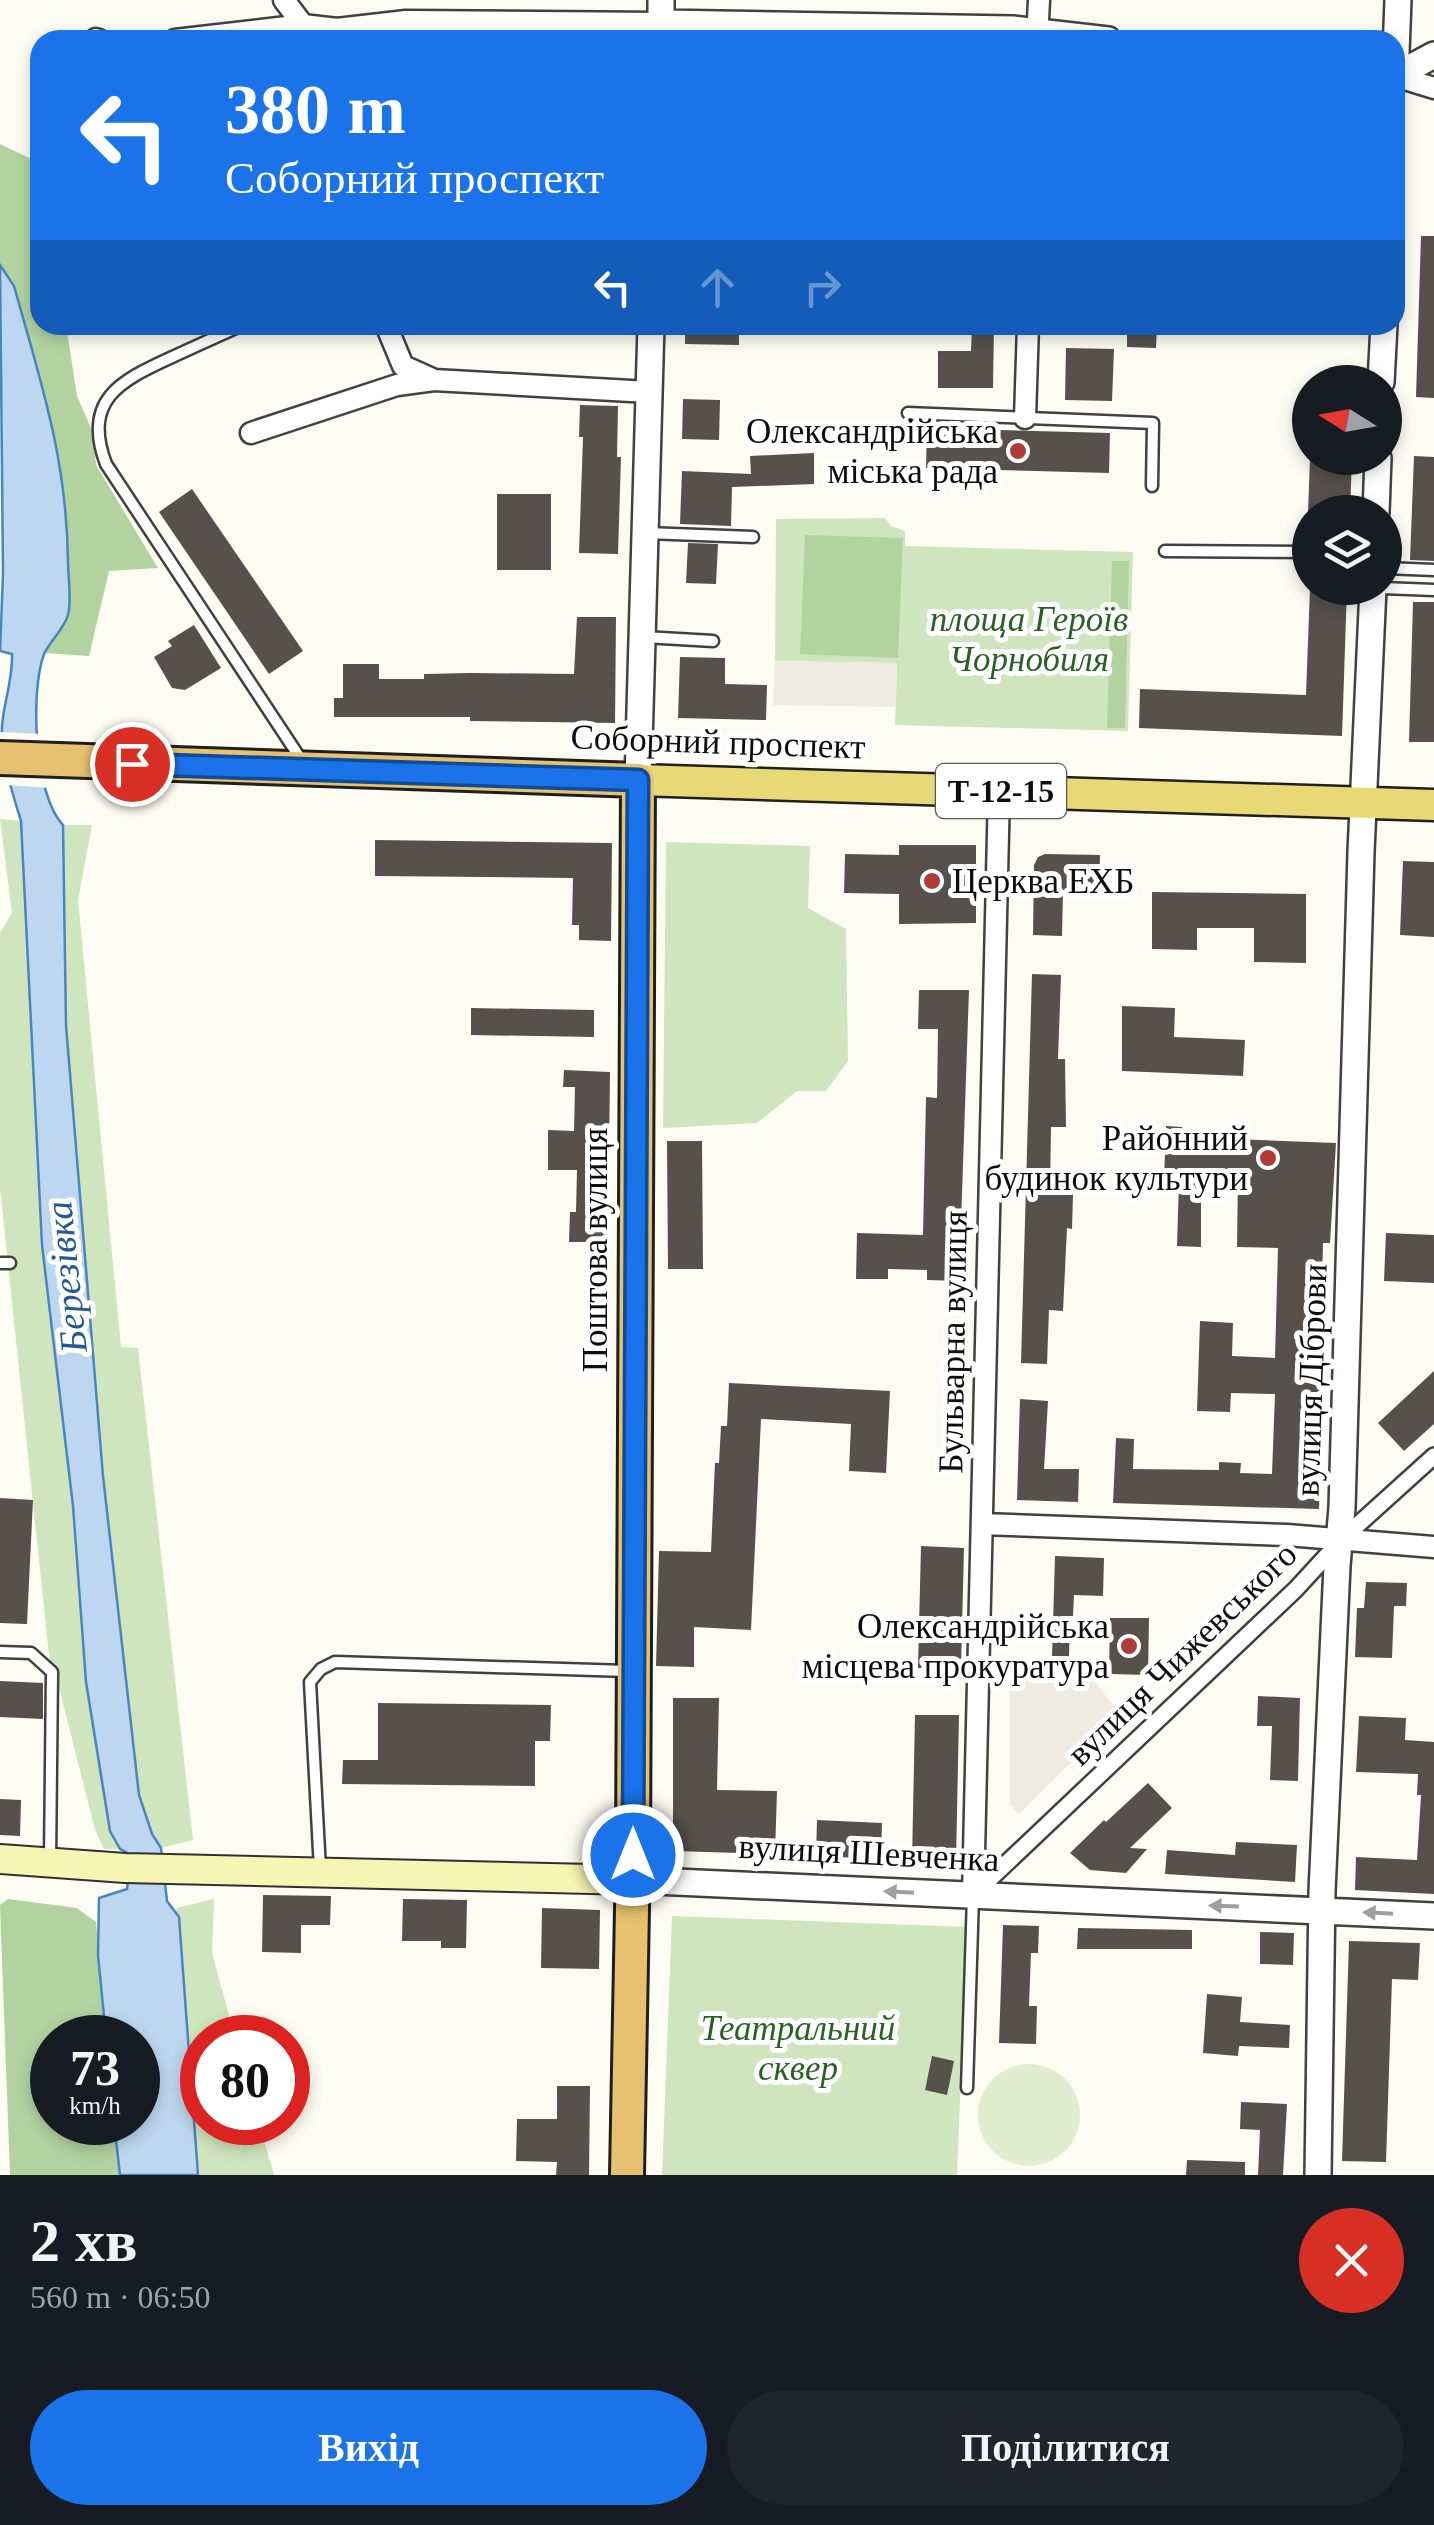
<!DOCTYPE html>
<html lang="uk">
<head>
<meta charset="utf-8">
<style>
  :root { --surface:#171b24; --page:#20242c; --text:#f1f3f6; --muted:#9ea1a6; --accent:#1a73e8 }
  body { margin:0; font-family:"Times New Roman",serif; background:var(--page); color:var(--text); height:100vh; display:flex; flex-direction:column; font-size:38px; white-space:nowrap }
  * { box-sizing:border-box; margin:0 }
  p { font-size:32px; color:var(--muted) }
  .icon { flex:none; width:55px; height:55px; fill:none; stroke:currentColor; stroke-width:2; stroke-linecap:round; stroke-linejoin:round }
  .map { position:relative; height:2175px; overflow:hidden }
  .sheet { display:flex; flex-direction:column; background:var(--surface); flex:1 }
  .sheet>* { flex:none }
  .top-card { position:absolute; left:30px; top:30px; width:1375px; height:305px; border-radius:30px; box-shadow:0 5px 15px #0003; background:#1a73e8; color:#fff; overflow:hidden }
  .needle { width:65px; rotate:281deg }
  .tools { position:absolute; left:1292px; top:365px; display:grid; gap:20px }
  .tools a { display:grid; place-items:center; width:110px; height:110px; border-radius:50%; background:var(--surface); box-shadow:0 5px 15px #0003; font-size:50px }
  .speed { position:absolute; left:30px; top:2015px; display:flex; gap:20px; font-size:50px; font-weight:700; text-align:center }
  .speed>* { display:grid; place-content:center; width:130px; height:130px; border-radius:50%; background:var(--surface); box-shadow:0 5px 15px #0003; line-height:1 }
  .speed small { font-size:25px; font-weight:400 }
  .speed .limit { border:15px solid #d22; background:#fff; color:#111 }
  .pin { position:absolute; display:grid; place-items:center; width:85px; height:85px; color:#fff; margin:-42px; border:5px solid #fff; border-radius:50%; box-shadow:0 2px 10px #0007 }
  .me { position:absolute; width:110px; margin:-55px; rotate:0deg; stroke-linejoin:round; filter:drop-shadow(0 0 8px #0008) }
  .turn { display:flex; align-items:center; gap:35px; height:210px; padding:0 30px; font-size:45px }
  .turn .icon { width:130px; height:130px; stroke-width:2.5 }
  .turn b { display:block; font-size:70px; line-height:85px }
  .lanes { display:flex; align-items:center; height:95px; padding:0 30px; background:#0003; justify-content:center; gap:50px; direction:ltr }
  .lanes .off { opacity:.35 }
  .round { display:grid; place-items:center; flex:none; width:105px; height:105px; border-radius:52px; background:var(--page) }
  .headline { display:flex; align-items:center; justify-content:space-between; height:170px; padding:0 30px }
  h1 { font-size:60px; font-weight:800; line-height:75px }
  .primary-button { display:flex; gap:20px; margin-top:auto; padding:20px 30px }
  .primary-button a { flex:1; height:115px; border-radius:60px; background:var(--accent); color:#fff; font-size:40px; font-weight:800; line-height:115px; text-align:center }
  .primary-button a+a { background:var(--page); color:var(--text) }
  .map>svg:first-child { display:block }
</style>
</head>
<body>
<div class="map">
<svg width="1434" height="2175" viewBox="0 0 1434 2175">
  <rect width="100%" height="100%" fill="#fdfcf2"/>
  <path fill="#cfe5be" d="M885,518L891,526L905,531V546L1133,552L1128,731L895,725L897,663L775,661L776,519Z
    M0,819L21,821L42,1245L73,1506L86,1682L110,1831L120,1849H104L95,1830L56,1675L50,1665L0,1188V933L12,913Z
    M63,825H92L78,900L121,1347L138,1348L193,1840L161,1848L152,1834L139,1795L103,1476L66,1025Z
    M666,842L810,846L808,908L846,929L848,1061L826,1091H797L757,1123L663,1128Z
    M214,1899L212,1953L235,2037L202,2038V2122L259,2123L274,2175H198L181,1930L176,1908Z
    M672,1916L967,1927L957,2175H662Z"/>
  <path fill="#b2d3a0" d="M0,144L40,163V325H66L77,396L93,433L96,465L158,568L109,571L89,656L45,653L68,615L14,286L0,265Z
    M805,535L903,538L898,658L800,654Z
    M1112,561H1129L1125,728H1107Z
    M8,1899L77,1908L96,1922L106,2037L52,2038V2122L114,2123L120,2175H10L0,1905Z"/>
  <path fill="#e0edcf" d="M978 2115a51 51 0 1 1 102 0a51 51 0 1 1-102 0Z"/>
  <path fill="#eeebe0" d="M775,661L897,663L896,707L773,705Z
    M1010,1671L1088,1673L1120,1714L1019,1814L1010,1805Z"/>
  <path fill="#bcd7ef" stroke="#4b85be" stroke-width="2.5" d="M0,265L14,286C41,382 67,460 68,562C68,578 72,600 68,615C64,629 50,641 44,654C30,692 34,795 63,825L66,1025L103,1476L139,1795L152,1834L161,1848L167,1901L179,1917L198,2175H120L114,2123L138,2122V2038L106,2037L98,1955L99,1898L127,1889L130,1859L126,1852L120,1849L110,1831L86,1682L73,1506L42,1245L21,821C12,791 0,757 2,726C4,701 13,679 12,654L0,651L3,574Z"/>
  <path fill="#fdfcf2" d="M0,732L43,734L51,788L6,785L0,761Z"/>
  <path fill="#56514c" d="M1421,236H1434V398L1416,397Z
    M685,325H739V345L685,344Z
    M972,325H994L993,388H938V351H971Z
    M1127,325H1157L1156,348L1127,347Z
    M1066,348L1114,349L1112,401L1065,400Z
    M683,399L720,400L719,440L682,439Z
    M580,405L618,406L617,457H621L618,554L579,553L583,437H579Z
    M927,428L1110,433L1109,473L926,468Z
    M814,453V484L732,487L731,526L680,524L682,471L751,474L750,456Z
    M1414,456L1434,457V561L1410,560Z
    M1310,458H1352L1350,512H1308Z
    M192,489L303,651L269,674L159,512Z
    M497,494H551V570H497Z
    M688,543L718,544L716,584L686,583Z
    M1310,588H1347L1342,736L1139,728L1140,689L1306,695Z
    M1413,602H1434V742H1409Z
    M577,617H616L615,723L470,721V717H334V698H343V664H379V679H424V674L471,673L574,674Z
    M194,625L221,668L185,690L172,688L154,657L172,646L168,641Z
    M680,657L725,658V684L767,685L766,720L678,718Z
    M375,840L612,843L611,941L579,940V925H572L573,878L375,876Z
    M899,845H976V923L899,924V894L844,893L845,854L899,855Z
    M1045,854L1100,855L1099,891L1063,890L1062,936L1033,935L1034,865L1038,857Z
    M1403,861L1434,862V937L1400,935Z
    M1152,892L1306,894V963L1254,962V928H1197V950L1152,949Z
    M1032,974L1061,975L1058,1059H1065L1066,1127H1051L1050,1193L1073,1194L1072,1229L1067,1228L1063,1311L1049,1310L1047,1364L1021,1363Z
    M919,990H969L959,1281L927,1280V1270L888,1269V1279H856L857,1233L923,1235L926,1097L937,1098L938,1029H918Z
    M1122,1006L1175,1008L1174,1037L1245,1040L1243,1076L1122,1071Z
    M471,1008L594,1010V1037L471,1035Z
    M564,1070L610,1072L608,1242H569L570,1212H576L577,1170H548V1130L574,1131L575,1087H563Z
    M1166,1126L1182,1127V1137L1336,1143L1330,1243H1323L1322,1283L1326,1284L1319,1509L1113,1503L1116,1438L1134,1439L1133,1469L1219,1470V1462L1241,1463L1240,1473L1272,1474L1275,1394L1231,1393L1230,1412L1197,1411L1200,1321L1233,1323L1232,1356L1275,1358L1278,1248L1237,1247L1238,1175L1201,1173V1247L1177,1246L1179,1181L1164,1180Z
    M667,1141H702L703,1269H668Z
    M1386,1233L1434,1235V1283L1384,1281Z
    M1434,1371V1424L1404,1451L1378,1423Z
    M729,1383L890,1391L886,1473L849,1471L851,1424L761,1419L751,1630L694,1627V1667L656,1666L659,1551L711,1552L715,1463H719L721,1426H727Z
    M1020,1399L1048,1401L1044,1469H1079L1078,1502L1017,1500Z
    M0,1498L33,1500L27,1624L0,1623Z
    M921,1546L964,1548L961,1668H918Z
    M1055,1556L1104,1558L1103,1596L1074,1595L1073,1616H1070L1069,1657H1052Z
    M1366,1582L1407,1583L1406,1606H1394L1392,1658L1355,1657L1357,1608H1364Z
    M1110,1618H1149L1148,1675L1109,1674Z
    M0,1681L43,1683V1719L0,1717Z
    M1258,1696L1300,1698L1298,1781L1270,1780L1272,1726H1257Z
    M673,1698H719L717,1790L777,1791L775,1854L673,1851Z
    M378,1703L551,1705L550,1741H535V1786L342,1784L343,1760H378Z
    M915,1715H959L956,1862L912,1861Z
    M1359,1716L1406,1718L1405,1740L1434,1742V1894L1355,1890L1356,1857L1417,1860L1421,1795H1417L1418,1774L1356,1772Z
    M1148,1783L1172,1808L1130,1848L1147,1849L1126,1873L1090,1870L1070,1853L1104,1820L1106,1822Z
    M0,1799L21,1800L20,1836L0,1835Z
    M817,1820L882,1823L881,1859L816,1856Z
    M1236,1842L1297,1845L1295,1882L1165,1874L1167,1850L1235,1855Z
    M263,1895L331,1896L330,1925H301V1953L262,1952Z
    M403,1899L467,1900L466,1948H441V1941H402Z
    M542,1908L600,1910L599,1969L541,1968Z
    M1003,1925L1039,1926L1038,1953H1031L1029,2006H1037L1036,2044L999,2043Z
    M1078,1928L1192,1930V1949H1077Z
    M1260,1932L1294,1933L1293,1965L1260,1964Z
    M1349,1941L1420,1943L1418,1980L1392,1979L1386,2162L1342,2161Z
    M1207,1994L1242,1997L1240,2022L1290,2025L1289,2048L1239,2046L1238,2056L1203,2053Z
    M932,2056L954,2061L947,2095L925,2090Z
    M557,2086H590L589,2175H556L557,2162L516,2161L517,2119H557Z
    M1241,2102L1287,2104L1283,2175H1258L1260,2130L1240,2129Z
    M1187,2160L1245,2162V2175H1186Z"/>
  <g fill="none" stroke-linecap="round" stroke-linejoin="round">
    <defs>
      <path id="service" d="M243,325C218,336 194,347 170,358C120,381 82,400 106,464L302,761
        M908,413L1153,423L1152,486
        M646,533L753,537
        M1165,551L1310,552
        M1385,568L1434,570
        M1382,588L1434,590
        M644,637L713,641
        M0,1263H10
        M0,1652L31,1653L52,1672L50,1861
        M320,1870L310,1682L321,1669L335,1662L627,1671
        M967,2088L973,1896"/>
      <path id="pedestrian" d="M974,1894L1296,1589L1341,1540L1434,1456"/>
      <path id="minor" d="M284,0L303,25L337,29L338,38
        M337,29L406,21L661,23
        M96,39L99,40
        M175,40L303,25
        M1037,40L1039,0
        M1395,76L1434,88
        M386,325L403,366L432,379
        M1025,418L1028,325
        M251,433L397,385L434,380L649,392
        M982,1524L1287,1535L1434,1547
        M973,1895L999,791"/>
      <path id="tertiary" d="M661,23L1013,29L1108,40
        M661,40V0
        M1395,76L1434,55
        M1395,78L1398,0
        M1381,382L1384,325
        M1376,512L1378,458
        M638,780L651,325
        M632,1880L1434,1916
        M1318,2175L1322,1891L1337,1566L1342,1508L1361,852L1373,588"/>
      <path id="secondary" d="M0,1859L125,1868L632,1880"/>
      <path id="primary" d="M638,780L1434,805"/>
      <path id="trunk" d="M0,758L638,780L633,1855L627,2175"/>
    </defs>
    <use href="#service" stroke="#414141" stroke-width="15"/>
    <use href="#pedestrian" stroke="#414141" stroke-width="20"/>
    <use href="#minor" stroke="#414141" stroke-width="25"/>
    <use href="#tertiary" stroke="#414141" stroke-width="30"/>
    <use href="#secondary" stroke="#303030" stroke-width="32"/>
    <use href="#primary" stroke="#1f1f1f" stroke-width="35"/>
    <use href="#trunk" stroke="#1f1f1f" stroke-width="38"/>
    <use href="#service" stroke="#fff" stroke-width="10"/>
    <use href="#pedestrian" stroke="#fff" stroke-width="15"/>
    <use href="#minor" stroke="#fff" stroke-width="20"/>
    <use href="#tertiary" stroke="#fff" stroke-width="25"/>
    <use href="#secondary" stroke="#f6f5b4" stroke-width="28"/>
    <use href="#primary" stroke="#e9d876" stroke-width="30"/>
    <use href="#trunk" stroke="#e6c270" stroke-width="32"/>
  </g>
  <defs><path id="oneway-solid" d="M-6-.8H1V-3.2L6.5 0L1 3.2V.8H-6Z" transform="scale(2.5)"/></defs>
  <g fill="#9f9f9f">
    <use href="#oneway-solid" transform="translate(899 1892) rotate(-177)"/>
    <use href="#oneway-solid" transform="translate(1224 1906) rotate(-178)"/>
    <use href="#oneway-solid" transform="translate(1378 1913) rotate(-177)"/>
  </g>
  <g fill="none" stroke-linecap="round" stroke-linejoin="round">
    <defs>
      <path id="route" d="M132,764L638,780L633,1855"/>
    </defs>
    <use href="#route" stroke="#114b97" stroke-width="25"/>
    <use href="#route" stroke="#1a73e8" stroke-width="18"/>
  </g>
  <g fill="#af3c36" stroke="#fff" stroke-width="4">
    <circle cx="1018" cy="451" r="10"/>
    <circle cx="932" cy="881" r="10"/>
    <circle cx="1268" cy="1158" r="10"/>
    <circle cx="1129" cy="1646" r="10"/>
  </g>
  <g text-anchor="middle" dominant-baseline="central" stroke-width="10" stroke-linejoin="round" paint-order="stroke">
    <rect fill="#fff" stroke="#565656" stroke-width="2.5" x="936" y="764" width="130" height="54" rx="8"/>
    <g font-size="32" font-weight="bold" fill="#0e0e0e">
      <text x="1001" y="791">Т-12-15</text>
    </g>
    <g font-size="35" fill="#0e0e0e" stroke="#fff" text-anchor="end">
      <text x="998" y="431">Олександрійська<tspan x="998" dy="40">міська рада</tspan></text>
      <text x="952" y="881" text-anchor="start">Церква ЕХБ</text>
      <text x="1248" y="1138">Районний<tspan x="1248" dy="40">будинок культури</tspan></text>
      <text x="1109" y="1626">Олександрійська<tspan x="1109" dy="40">місцева прокуратура</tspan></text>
    </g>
    <g font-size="35" font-style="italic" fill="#2c5f26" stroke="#fff">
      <text x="1029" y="619">площа Героїв<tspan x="1029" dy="40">Чорнобиля</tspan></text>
      <text x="798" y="2028">Театральний<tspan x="798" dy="40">сквер</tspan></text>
    </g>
    <g font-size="35" fill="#0e0e0e" stroke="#fff">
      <text transform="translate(718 742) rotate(2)">Соборний проспект</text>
      <text transform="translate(595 1250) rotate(-90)">Поштова вулиця</text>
      <text transform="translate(953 1342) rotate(-89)">Бульварна вулиця</text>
      <text transform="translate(1311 1380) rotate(-88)">вулиця Діброви</text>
      <text transform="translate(1182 1654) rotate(-44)">вулиця Чижевського</text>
      <text transform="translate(869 1853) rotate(3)">вулиця Шевченка</text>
    </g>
    <g font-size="38" font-style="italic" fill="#265892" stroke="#fff">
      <text transform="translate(66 1277) rotate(-96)">Березівка</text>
    </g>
  </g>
</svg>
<div class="tools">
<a><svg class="needle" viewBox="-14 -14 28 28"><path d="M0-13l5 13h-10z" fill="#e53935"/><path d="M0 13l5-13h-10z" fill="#9ea1a6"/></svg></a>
<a><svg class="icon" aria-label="layers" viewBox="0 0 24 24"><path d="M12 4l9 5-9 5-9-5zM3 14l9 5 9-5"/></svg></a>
</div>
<div class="speed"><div>73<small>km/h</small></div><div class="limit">80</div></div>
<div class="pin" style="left:132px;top:764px;background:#d93025"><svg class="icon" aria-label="arrive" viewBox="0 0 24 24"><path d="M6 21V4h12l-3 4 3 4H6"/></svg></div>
<svg class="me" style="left:633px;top:1855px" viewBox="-20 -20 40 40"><circle r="17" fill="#1a73e8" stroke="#fff" stroke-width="3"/><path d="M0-11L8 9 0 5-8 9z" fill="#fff"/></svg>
<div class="top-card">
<div class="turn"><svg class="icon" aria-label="left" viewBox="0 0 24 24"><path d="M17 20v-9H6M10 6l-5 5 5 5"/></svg><div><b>380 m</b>Соборний проспект</div></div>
<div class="lanes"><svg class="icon" aria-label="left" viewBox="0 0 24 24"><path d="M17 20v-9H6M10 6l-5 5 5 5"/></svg><svg class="icon off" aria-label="ahead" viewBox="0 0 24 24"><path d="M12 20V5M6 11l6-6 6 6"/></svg><svg class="icon off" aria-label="right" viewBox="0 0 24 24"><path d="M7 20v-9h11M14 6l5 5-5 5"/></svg></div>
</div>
</div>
<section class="sheet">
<div class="headline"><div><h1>2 хв</h1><p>560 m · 06:50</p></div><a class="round" style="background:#d93025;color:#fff"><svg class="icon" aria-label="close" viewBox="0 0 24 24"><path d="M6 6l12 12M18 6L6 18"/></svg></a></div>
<div class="primary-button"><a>Вихід</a><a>Поділитися</a></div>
</section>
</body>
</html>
